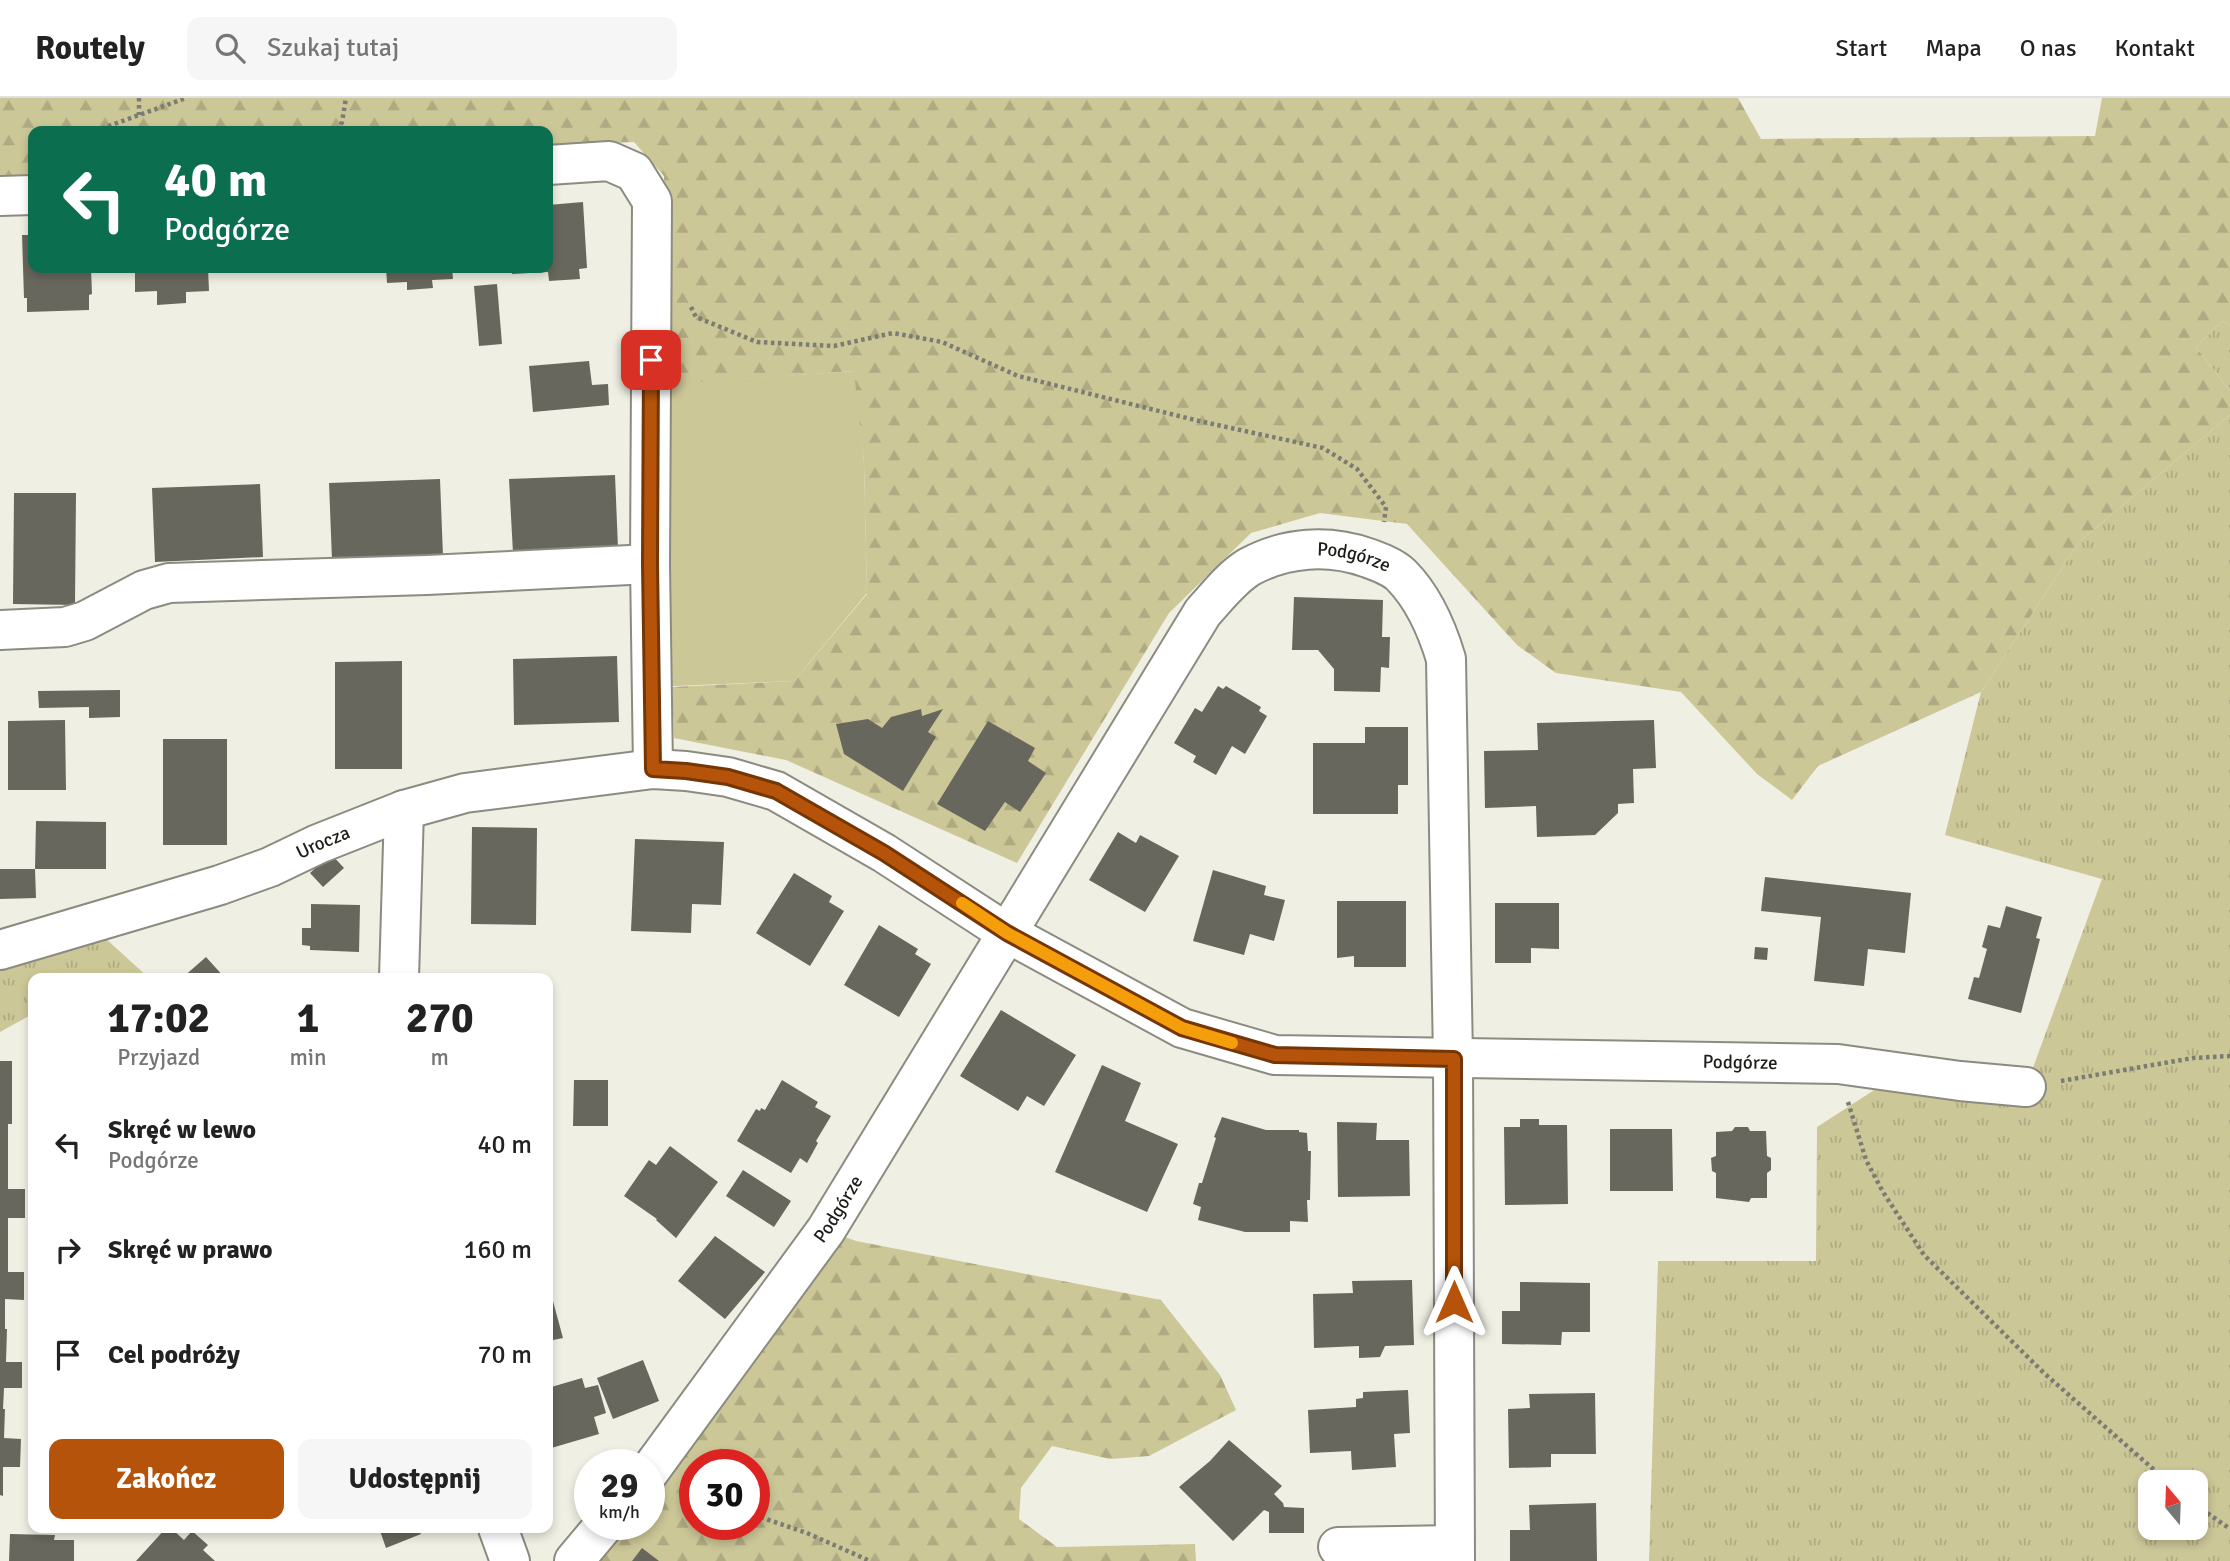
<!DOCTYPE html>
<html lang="pl">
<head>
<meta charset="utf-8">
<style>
  :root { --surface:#fff; --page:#f6f6f6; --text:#222; --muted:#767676; --line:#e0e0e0; --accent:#b45309 }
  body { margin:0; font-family:Signika,sans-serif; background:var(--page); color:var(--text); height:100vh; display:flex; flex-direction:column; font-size:26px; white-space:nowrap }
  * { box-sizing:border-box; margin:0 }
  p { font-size:23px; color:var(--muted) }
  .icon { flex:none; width:38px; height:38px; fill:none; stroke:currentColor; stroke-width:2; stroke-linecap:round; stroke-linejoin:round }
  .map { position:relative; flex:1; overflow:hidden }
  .side { position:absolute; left:28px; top:875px; width:525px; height:560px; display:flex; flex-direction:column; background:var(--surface); border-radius:14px; box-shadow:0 4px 10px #0003 }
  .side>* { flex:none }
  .guide { position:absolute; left:28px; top:28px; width:525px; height:147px; border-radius:14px; box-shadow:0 4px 10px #0003; background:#0b6e4f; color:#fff; overflow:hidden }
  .needle { width:46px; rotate:341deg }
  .buttons { position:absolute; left:2138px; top:1372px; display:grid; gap:14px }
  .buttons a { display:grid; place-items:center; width:70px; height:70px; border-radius:14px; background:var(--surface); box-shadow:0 4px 10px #0003; font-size:35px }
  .speed { position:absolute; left:574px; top:1351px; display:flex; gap:14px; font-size:35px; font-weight:700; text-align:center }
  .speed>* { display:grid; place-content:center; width:91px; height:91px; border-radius:50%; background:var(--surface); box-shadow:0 4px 10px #0003; line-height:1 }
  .speed small { font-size:18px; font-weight:400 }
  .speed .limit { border:10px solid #d22; background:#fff; color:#111 }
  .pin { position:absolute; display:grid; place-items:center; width:60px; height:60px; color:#fff; margin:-30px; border-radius:14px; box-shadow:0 4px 10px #0006 }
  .me { position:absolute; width:77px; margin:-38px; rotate:0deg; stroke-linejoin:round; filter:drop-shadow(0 0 5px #0008) }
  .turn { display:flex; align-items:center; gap:24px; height:147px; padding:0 21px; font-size:32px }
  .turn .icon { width:91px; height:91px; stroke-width:2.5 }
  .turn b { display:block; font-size:49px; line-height:60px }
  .eta { display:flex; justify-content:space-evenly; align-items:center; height:119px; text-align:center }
  .eta b { font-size:42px; font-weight:700; line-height:49px }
  .primary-button { display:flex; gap:14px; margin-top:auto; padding:14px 21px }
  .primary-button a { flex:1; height:80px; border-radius:14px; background:var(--accent); color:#fff; font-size:28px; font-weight:700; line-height:80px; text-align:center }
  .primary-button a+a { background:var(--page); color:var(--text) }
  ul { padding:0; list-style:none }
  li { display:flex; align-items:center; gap:21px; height:105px; padding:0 21px }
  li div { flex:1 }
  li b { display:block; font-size:26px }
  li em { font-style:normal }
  header { display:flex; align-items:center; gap:42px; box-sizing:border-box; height:98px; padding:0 35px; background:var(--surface); border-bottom:2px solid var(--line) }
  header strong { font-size:33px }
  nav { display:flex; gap:38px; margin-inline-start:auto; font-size:24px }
  .search { width:490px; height:63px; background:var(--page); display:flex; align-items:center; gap:18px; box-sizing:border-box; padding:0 24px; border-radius:14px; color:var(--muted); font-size:26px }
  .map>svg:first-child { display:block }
</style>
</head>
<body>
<header>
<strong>Routely</strong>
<div class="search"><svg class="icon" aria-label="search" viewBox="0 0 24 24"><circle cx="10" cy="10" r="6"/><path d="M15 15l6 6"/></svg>Szukaj tutaj</div>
<nav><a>Start</a><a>Mapa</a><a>O nas</a><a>Kontakt</a></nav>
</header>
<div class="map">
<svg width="2230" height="1463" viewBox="0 0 2230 1463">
  <defs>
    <pattern id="grass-tufts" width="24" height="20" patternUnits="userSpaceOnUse" patternTransform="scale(1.75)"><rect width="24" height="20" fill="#ccc797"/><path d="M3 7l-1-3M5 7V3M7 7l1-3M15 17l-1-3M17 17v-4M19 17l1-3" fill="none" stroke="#afaa81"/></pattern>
    <pattern id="forest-firs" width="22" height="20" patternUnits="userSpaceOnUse" patternTransform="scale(1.75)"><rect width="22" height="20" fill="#ccc797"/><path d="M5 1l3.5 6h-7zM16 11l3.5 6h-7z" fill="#afaa81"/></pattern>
  </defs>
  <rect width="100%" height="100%" fill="#f0efe3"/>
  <path fill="url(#grass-tufts)" fill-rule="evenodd" d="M2222,223L2230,227V293L2196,249Z
    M2230,317V1463H1649L1658,1163H1816L1817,1029L1899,976L2026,989L2102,781L1945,737L1981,594L2079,444ZM2151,1384H2196V1430H2151Z
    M105,840L149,880H33V919L29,918L0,934V870Z"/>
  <path fill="url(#forest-firs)" fill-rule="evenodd" d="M0,0H1738L1761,41L2095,38L2102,0H2230V227L2222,223L2196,249L2230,293V317L2079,444L1981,594L1818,668L1792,702L1757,676L1681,594L1556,575L1517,547L1407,426L1320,415L1251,435L1169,515L1017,765L786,662L674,640L672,589L794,583L867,496L864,365L853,273L664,287V78L634,44L548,47V33H33V79L0,81Z
    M826,1132L856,1143L1161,1202L1220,1277L1236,1312L1149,1358L1110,1361L1052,1348L1021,1390L1019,1421L1057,1449L1195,1446L1196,1463H574L605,1426H649V1374ZM695,1367H754V1426H695Z"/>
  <path fill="#ccc797" d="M854,273L864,365L867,495L794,583L652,589L651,287Z"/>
  <path fill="#68675d" d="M583,104L587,170L579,171L580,181L549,183L548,174L512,176V170H548V107Z
    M22,137H33V170H91L92,196L89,197V212L27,214V200H24Z
    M135,170H208L209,193L186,194V205L157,207V193L135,194Z
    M281,170H315V172L281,174Z
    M386,170H452L453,181L432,182L433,190L407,192V184L387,185Z
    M497,186L502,246L479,248L474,188Z
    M589,263L592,287L608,286L609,307L533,314L529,268Z
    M615,377L618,450L513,455L509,381Z
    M440,381L443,458L332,462L329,385Z
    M260,386L263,459L155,464L152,390Z
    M14,395H76L75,507L13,506Z
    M1294,499L1383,502L1382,539H1390L1389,570L1381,569L1380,594L1334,593V571L1318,552H1292Z
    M617,558L619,624L514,627L513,561Z
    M402,563V671H335V564Z
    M1218,588L1223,591L1226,588L1261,609L1259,613L1267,618L1245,656L1232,648L1216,677L1193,664L1196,658L1174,645L1195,610L1202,614Z
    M120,592V619L89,620V609L39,610L38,593Z
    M921,611L922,618L943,611L928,634L936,639L903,693L844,656L836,626L868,621L882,630L891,619Z
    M65,622L66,692H8V623Z
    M1654,622L1656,670L1633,671L1634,705L1618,706V715L1595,737L1537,739L1536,708L1485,710L1484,653L1538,652L1537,625Z
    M988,623L1035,650L1028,663L1046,675L1020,714L1005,704L985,733L937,706Z
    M1365,629H1408V687H1398V716H1313V645H1365Z
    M163,641H227V747H163Z
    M36,723L106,724V771H35L36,800L0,801V771H35Z
    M472,729L537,730L536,827L471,826Z
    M1118,734L1136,745L1140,737L1179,758L1145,814L1089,782Z
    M635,741L724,744L721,807L692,806L691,835L631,833Z
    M331,756L344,770L323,789L310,775Z
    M1213,772L1266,788L1264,797L1285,802L1274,843L1250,836L1244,857L1193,843Z
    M794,775L832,798L829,804L844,813L810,868L756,835Z
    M1765,779L1911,795L1905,855L1868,851L1864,888L1814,883L1821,819L1761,813Z
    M1337,803H1406V869H1354V858L1337,860Z
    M1495,805H1559V851L1531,850V865H1495Z
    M311,806L360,807L359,854L310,852V848L302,847V830H311Z
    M2006,808L2042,819L2036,840L2040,841L2021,915L1968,901L1974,879L1979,880L1987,851L1982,849L1988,827L2000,830Z
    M879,827L918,851L915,856L931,866L899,919L844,887Z
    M1755,849L1768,850L1767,862L1754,861Z
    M206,859L225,880H182Z
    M469,875L528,876V880H468Z
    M1001,912L1076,957L1044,1008L1027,998L1018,1013L960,978Z
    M0,963H12V1026H8V1091H25V1120H8V1174H24V1202L5,1201V1231H7L6,1264H22V1290H4L3,1311H5L4,1340L21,1341L20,1369H3V1398L0,1397Z
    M1102,967L1141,985L1125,1023L1178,1046L1147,1114L1055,1074Z
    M574,982H608V1028H573Z
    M782,982L818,1004L815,1009L831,1018L816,1043L818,1045L807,1065L800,1060L791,1075L737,1043L756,1011L760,1013L761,1010L765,1012Z
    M1222,1019L1266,1032H1299V1034L1307,1035L1308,1053H1311L1310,1102H1307L1308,1124L1290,1123V1134H1245L1198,1122L1201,1109L1193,1106L1199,1085H1202L1216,1040L1214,1039Z
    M1520,1021H1539V1027H1567L1568,1106L1505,1107L1504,1029H1520Z
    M1337,1024L1377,1025L1376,1042H1409L1410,1098L1338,1099Z
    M1735,1029H1748L1750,1033H1766L1767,1058L1771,1060V1072L1767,1075V1100H1751L1749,1104L1716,1100V1075L1712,1073L1711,1060L1716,1058V1034L1732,1033Z
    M1610,1031H1672L1673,1093H1610Z
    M670,1048L718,1084L676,1140L656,1122L657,1121L624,1098L649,1062L656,1067Z
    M743,1072L791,1103L774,1129L726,1098Z
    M715,1138L765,1174L725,1221L678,1183Z
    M1412,1182L1414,1247L1385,1248L1380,1259L1359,1260V1248L1314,1250L1313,1196L1353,1195L1352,1183Z
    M1520,1184L1590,1185V1234H1562L1561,1247L1502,1246V1213H1520Z
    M548,1185L563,1240L548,1243Z
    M643,1262L659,1303L613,1321L597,1280Z
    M582,1280L585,1290L598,1287L606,1315L594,1319L599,1336L548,1351V1290Z
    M1408,1292L1410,1335L1394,1336L1396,1369L1352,1372L1351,1353L1310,1355L1308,1312L1356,1309V1301L1363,1300V1294Z
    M1595,1295L1596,1356H1551V1369L1509,1370L1508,1311L1530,1310L1529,1296Z
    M1229,1342L1282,1388L1274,1396L1283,1405L1284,1409L1304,1410V1435H1269V1414L1264,1412L1233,1443L1179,1389L1210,1363Z
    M1596,1405L1597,1463H1510V1432H1530L1529,1407Z
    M166,1430H171L184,1442L192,1433L208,1447L203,1452L215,1463H136Z
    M379,1430H418L421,1436L386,1450Z
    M10,1436L55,1437L54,1442H74V1463H9Z
    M642,1450L659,1463H632Z"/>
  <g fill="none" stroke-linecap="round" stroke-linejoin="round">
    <defs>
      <g id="minor">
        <path d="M548,67L609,63L634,74L652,103L650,466L653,671"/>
        <path d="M0,98L33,97"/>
        <path d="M0,532L65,529L85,523L144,492L169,485L427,477L650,466"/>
        <path id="s1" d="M0,852L220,787L270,769L318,746L404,712L465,695L653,671L686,673L728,679L776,693L884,755L1007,835L1182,930L1275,957L1838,966L1960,983L2026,989"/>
        <path d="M399,880L404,712"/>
        <path id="s2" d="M649,1374L826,1132L1203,514C1217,499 1231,480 1249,469C1286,449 1328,446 1368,460C1379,464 1393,469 1401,477C1424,500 1437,531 1446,561L1453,961L1455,1463"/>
        <path d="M498,1430L510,1463"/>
        <path d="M1338,1449L1454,1447"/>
        <path d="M574,1463L605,1426"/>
      </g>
    </defs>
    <use href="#minor" stroke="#8b8b80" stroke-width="42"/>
    <path stroke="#7c7c74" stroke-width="4.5" stroke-dasharray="3.5 3.5" stroke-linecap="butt" d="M139,0V17
      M95,33L186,0
      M338,33L342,24L346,0
      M691,209L696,219L757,244L834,248L893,235L942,244L1018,278L1199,323L1323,350L1357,371L1386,409L1384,424
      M2061,983L2193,960L2230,958
      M1848,1004L1866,1062L1883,1094L1924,1157L2045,1276L2168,1384
      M680,1392L695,1397
      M2196,1407L2230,1431
      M754,1417L807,1435L870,1463"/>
    <use href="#minor" stroke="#fff" stroke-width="38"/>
  </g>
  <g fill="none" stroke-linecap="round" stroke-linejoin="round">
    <defs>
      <path id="route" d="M651,262L650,466L653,671L686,673L728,679L776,693L884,755L1007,835L1182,930L1275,957L1454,961V1204"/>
    </defs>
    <use href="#route" stroke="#753606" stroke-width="18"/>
    <use href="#route" stroke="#b45309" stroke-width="12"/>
    <path stroke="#f59e0b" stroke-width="12" d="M962,805L1007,835L1182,930L1232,945"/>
  </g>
  <g text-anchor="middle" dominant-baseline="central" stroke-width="5" stroke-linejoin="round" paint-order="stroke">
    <g font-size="19" fill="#1c1c18" stroke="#f0efe3">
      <text stroke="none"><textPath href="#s2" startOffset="1197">Podgórze</textPath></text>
      <text stroke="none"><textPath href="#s1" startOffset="341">Urocza</textPath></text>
      <text stroke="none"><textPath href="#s1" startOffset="1839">Podgórze</textPath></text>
      <text stroke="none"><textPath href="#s2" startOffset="324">Podgórze</textPath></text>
    </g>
  </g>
</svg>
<div class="buttons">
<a><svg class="needle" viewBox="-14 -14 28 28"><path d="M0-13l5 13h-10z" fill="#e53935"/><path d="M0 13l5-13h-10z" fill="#767676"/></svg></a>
</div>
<div class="speed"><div>29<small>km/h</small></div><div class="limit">30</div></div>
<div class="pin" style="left:651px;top:262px;background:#d93025"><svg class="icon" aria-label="arrive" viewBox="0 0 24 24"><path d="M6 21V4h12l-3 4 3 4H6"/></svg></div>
<svg class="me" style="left:1454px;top:1204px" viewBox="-20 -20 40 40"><path d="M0-17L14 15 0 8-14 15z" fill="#b45309" stroke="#fff" stroke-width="4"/></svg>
<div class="guide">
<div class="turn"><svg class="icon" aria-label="left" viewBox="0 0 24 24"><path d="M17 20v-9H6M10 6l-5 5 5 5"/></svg><div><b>40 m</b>Podgórze</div></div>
</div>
<section class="side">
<div class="eta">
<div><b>17:02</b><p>Przyjazd</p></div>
<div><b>1</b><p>min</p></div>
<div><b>270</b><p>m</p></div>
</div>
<ul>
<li><svg class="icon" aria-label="left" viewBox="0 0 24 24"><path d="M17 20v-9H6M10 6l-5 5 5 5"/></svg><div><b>Skręć w lewo</b><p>Podgórze</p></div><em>40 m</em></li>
<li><svg class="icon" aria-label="right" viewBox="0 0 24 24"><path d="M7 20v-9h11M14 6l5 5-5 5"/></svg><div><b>Skręć w prawo</b></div><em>160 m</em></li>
<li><svg class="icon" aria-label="arrive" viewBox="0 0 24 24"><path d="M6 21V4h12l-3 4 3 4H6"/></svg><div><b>Cel podróży</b></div><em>70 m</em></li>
</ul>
<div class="primary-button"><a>Zakończ</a><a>Udostępnij</a></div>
</section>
</div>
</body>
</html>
